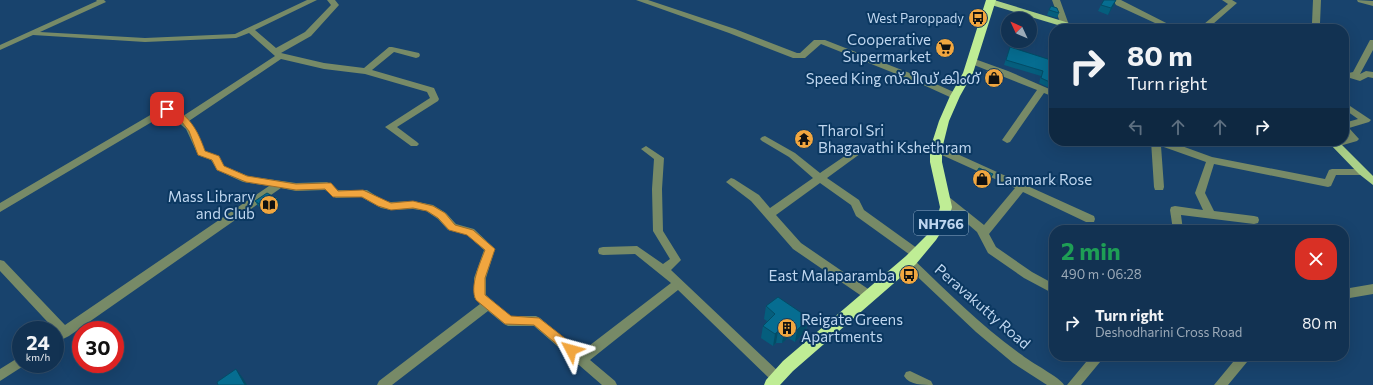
<!DOCTYPE html>
<html lang="en">
<head>
<meta charset="utf-8">
<style>
  :root { --surface:#123252; --page:#1b3a59; --text:#f1f3f6; --muted:#9caab8; --line:#314d69 }
  body { margin:0; font-family:Commissioner,"Noto Sans Malayalam",sans-serif; background:var(--page); color:var(--text); height:100vh; display:flex; flex-direction:column; font-size:15px; white-space:nowrap }
  * { box-sizing:border-box; margin:0 }
  p { font-size:13px; color:var(--muted) }
  .icon { flex:none; width:22px; height:22px; fill:none; stroke:currentColor; stroke-width:2; stroke-linecap:round; stroke-linejoin:round }
  .map { position:relative; flex:1; overflow:hidden }
  .details { position:absolute; left:1049px; top:225px; width:300px; height:136px; display:flex; flex-direction:column; background:var(--surface); border-radius:16px; box-shadow:0 4px 16px #0002,0 0 0 1px var(--line) }
  .details>* { flex:none }
  .guide { position:absolute; left:1049px; top:24px; width:300px; height:122px; border-radius:16px; box-shadow:0 4px 16px #0002,0 0 0 1px var(--line); background:#123252; color:var(--text); overflow:hidden }
  .needle { width:26px; rotate:314deg }
  .fabs { position:absolute; left:1001px; top:12px; display:grid; gap:8px }
  .fabs a { display:grid; place-items:center; width:36px; height:36px; border-radius:50%; background:var(--surface); box-shadow:0 4px 16px #0002,0 0 0 1px var(--line); font-size:20px }
  .speed { position:absolute; left:12px; top:321px; display:flex; gap:8px; font-size:20px; font-weight:700; text-align:center }
  .speed>* { display:grid; place-content:center; width:52px; height:52px; border-radius:50%; background:var(--surface); box-shadow:0 4px 16px #0002,0 0 0 1px var(--line); line-height:1 }
  .speed small { font-size:10px; font-weight:400 }
  .speed .limit { border:6px solid #d22; background:#fff; color:#111 }
  .pin { position:absolute; display:grid; place-items:center; width:34px; height:34px; color:#fff; margin:-17px; border-radius:8px; box-shadow:0 2px 6px #0006 }
  .me { position:absolute; width:44px; margin:-22px; rotate:309deg; stroke-linejoin:round; filter:drop-shadow(0 0 3px #0008) }
  .turn { display:flex; align-items:center; gap:14px; height:84px; padding:0 12px; font-size:18px }
  .turn .icon { width:52px; height:52px; stroke-width:2.5 }
  .turn b { display:block; font-size:28px; line-height:34px }
  .lanes { display:flex; align-items:center; height:38px; padding:0 12px; background:#0003; justify-content:center; gap:20px; direction:ltr }
  .lanes .off { opacity:.35 }
  .round { display:grid; place-items:center; flex:none; width:42px; height:42px; border-radius:16px; background:var(--page) }
  .summary { display:flex; align-items:center; justify-content:space-between; height:68px; padding:0 12px }
  h1 { font-size:24px; font-weight:700; line-height:30px; color:#1e9e55 }
  ul { padding:0; list-style:none }
  li { display:flex; align-items:center; gap:12px; height:60px; padding:0 12px }
  li div { flex:1 }
  li b { display:block; font-size:15px }
  li em { font-style:normal }
  .map>svg:first-child { display:block }
</style>
</head>
<body>
<div class="map">
<svg width="1373" height="385" viewBox="0 0 1373 385">
  <rect width="100%" height="100%" fill="#18436d"/>
  <g fill="none" stroke-linecap="round" stroke-linejoin="round">
    <path fill="#778a67" fill-rule="evenodd" d="M96,0H104L106,2L40,32L145,38L235,34L307,0H317L255,30L276,48L305,32L331,5L327,0H335L339,5L311,36L281,53L324,63L364,68L389,47H392L419,53L420,55L419,57L416,58L394,52L372,70L434,88L439,99L438,101L397,127L417,142L419,144L417,146H411L385,127L430,98L427,92L365,74L324,69L281,59L189,121L197,132L205,151L218,156L224,166L248,176L296,183L327,182L338,190H367L384,201L391,202L413,201L433,205L446,213L456,224L474,229L495,249L486,278V295L510,316H536L540,318L581,352L671,283L635,254L603,255L599,254L598,251L599,248L603,247L637,246L663,264L670,259L653,231L652,189L654,159L641,149L646,146L664,158L662,189L663,231L681,260L671,270L781,374L783,378L781,382L777,384L773,382L678,290L590,360L615,381L617,385H602L534,326H508L504,324L488,311L392,385H377L379,381L480,304L474,297V278L484,250L467,235L448,230L438,219L426,211L413,209L391,210L381,208L361,197L336,198L325,190L296,191L281,188L69,336L55,343L56,331L0,271V260L4,261L65,325L269,186L243,182L217,170L211,160L198,155L186,129L167,113L0,212V203L164,107H170L183,116L275,56L249,33L236,38L145,42L33,35L0,50V45L97,1Z
      M636,0H648L735,29L797,53H800L814,40H825L925,79L958,94L959,96L958,98H952L919,83L821,44L805,58H793L729,33Z
      M1052,0H1060L1069,25L1068,27H1065L1061,25Z
      M1113,0H1121L1178,29H1168L1116,5Z
      M1222,0H1232L1237,3L1213,24L1221,29H1211L1204,24L1228,4Z
      M1313,0H1321L1320,23L1318,29H1310L1312,23Z
      M1357,0L1373,1V6L1358,2Z
      M1370,40H1373V50L1360,74L1366,71L1373,72V78L1368,77L1360,81L1350,78L1344,80V74L1353,72Z
      M972,58L1008,71L1054,91V97L1044,93L1010,142L1007,143L1002,140L1037,90L969,63L968,61Z
      M1344,102L1371,120L1369,122L1349,128L1359,139L1357,141L1336,147L1331,144L1333,142L1344,141V139L1347,138L1344,134V123L1358,119L1344,109Z
      M765,136L795,153L820,173L858,147H864L866,149L864,151L827,178L859,200L864,210L921,251L922,254L921,257L917,258L913,257L856,216L851,205L820,183L776,215L801,243L874,293L876,296L874,299L870,301L866,299L793,249L751,201L726,182L731,178L734,179L759,195L770,208L813,178L789,157L762,141L760,139L762,137Z
      M1151,141H1168L1212,157L1325,179L1329,170L1332,169H1362L1367,172L1362,175H1336L1331,186L1328,187L1214,164L1205,193L1214,211L1254,216L1258,217L1259,220L1258,223L1254,224L1181,215L1183,230H1173L1170,210L1171,207L1175,206L1203,210L1195,193L1206,162L1161,146L1164,187L1163,190H1155L1154,187Z
      M936,146L955,153L1094,216L1095,219L1094,222H1086L1023,192L989,234L996,247L1032,272L1054,284V294L1024,278L988,253L977,232L940,200L941,197H949L984,225L1015,188L933,151L931,149Z
      M909,258L913,259C948,292 982,327 1022,355C1030,362 1061,378 1064,385H1047L1013,363L976,332L905,265L904,262L905,259Z
      M1373,284V294L1344,299V289Z
      M21,356V364L25,365L0,381V369Z
      M1091,356H1105L1081,385H1067Z
      M1238,356H1252L1228,385H1214Z
      M910,371L931,381L933,385C923,385 909,385 904,376L906,372Z"/>
    <path fill="#abd188" fill-rule="evenodd" d="M988,0H994L1082,27L1083,29H1071L988,4Z
      M1327,141H1338L1373,176V185L1359,174Z"/>
    <path fill="#bfed95" fill-rule="evenodd" d="M986,0H996L973,73L960,96L949,121L942,149V162L952,207L949,220L936,240L916,264L793,371L780,385H764L766,380L783,361L906,256L928,234L937,219L940,207L930,162V149L939,121L950,96L963,73Z"/>
  </g>
  <path fill="#055e7d" d="M1101,5H1114L1108,15L1098,11Z
    M1049,10L1059,13L1057,18L1047,15Z
    M1010,47L1054,61V90L1039,83L1041,76L1004,65Z
    M974,176L991,179L987,185L972,181Z
    M255,201L280,203L268,213L258,206Z
    M766,306L809,318L806,330L795,342L788,338L782,343H776L773,346L761,338L763,326L767,321L764,319Z"/>
  <path fill="#044c66" d="M1116,0L1114,5L1108,15L1111,8Z
    M278,199L280,203L268,213L265,208Z
    M809,318L806,330L795,342L797,330Z
    M790,326L788,338L782,343L784,330Z
    M778,331L776,343L773,346L775,334Z
    M236,369L243,378L247,385H245Z"/>
  <path fill="#066d91" stroke="#044c66" d="M1104,0H1116L1111,8L1101,5Z
    M1051,6L1057,8L1059,13L1049,10Z
    M1010,47L1054,61V84L1041,78L1043,71L1006,60Z
    M979,168L993,174L989,180L974,176Z
    M267,193L278,199L265,208L255,201Z
    M778,297L809,318L797,330L790,326L784,330L778,331L775,334L763,326L775,314L766,306Z
    M236,369L245,385H218L217,382Z"/>
  <path fill="#f1a63f" stroke="#9d6c29" d="M167,106C189,113 198,131 205,151L219,156L224,166L247,176L296,184L327,183H331L338,191L363,190L391,203L413,201L433,206L445,213L455,225L473,230L495,249L485,278V295L511,316L539,318L575,346L576,350L575,353L571,354L567,353L534,325L505,324L476,300C469,287 480,263 485,250L467,235L449,230L438,218L427,211L413,208L391,210L378,206L362,197H333L325,189L296,190L246,182L217,170L212,160L198,155L189,131L182,122L164,110V107Z"/>
  <defs>
    <symbol id="bus-disc" viewBox="-11 -11 22 22"><circle r="9.5" fill="#f1a63f" stroke="#0b3861"/><path d="M-5-6H5V4H4V6H2V4H-2V6H-4V4H-5ZM-3.5-4V0h7V-4ZM-3.5 1.2v1.5H-2V1.2ZM2 1.2v1.5H3.5V1.2Z" fill="#111"/></symbol>
    <symbol id="supermarket-disc" viewBox="-11 -11 22 22"><circle r="9.5" fill="#f1a63f" stroke="#0b3861"/><path d="M-6-5.5h2.5l.6 2H6L4.5 2H-2.5L-4.4-4H-6ZM-1.5 3.2a1.3 1.3 0 1 0 .1 0ZM3 3.2a1.3 1.3 0 1 0 .1 0Z" fill="#111"/></symbol>
    <symbol id="shop-disc" viewBox="-11 -11 22 22"><circle r="9.5" fill="#f1a63f" stroke="#0b3861"/><path d="M-5-2.5h2.3a2.7 3.5 0 0 1 5.4 0H5L5.5 6h-11ZM-1.5-2.5h3a1.5 2.3 0 0 0-3 0Z" fill="#111"/></symbol>
    <symbol id="temple-disc" viewBox="-11 -11 22 22"><circle r="9.5" fill="#f1a63f" stroke="#0b3861"/><path d="M0-6L5-2H3V0L6.5 2.5H4V6H1.5V3h-3V6H-4V2.5H-6.5L-3 0V-2H-5Z" fill="#111"/></symbol>
    <symbol id="library-disc" viewBox="-11 -11 22 22"><circle r="9.5" fill="#f1a63f" stroke="#0b3861"/><path d="M-6-4Q-3-5.5-.7-3.5V5Q-3 3-6 4ZM6-4Q3-5.5 .7-3.5V5Q3 3 6 4Z" fill="#111"/></symbol>
    <symbol id="building-disc" viewBox="-11 -11 22 22"><circle r="9.5" fill="#f1a63f" stroke="#0b3861"/><path d="M-4-6H4V6H1V3H-1V6H-4ZM-2.5-4.3h1.7v1.8h-1.7ZM.8-4.3h1.7v1.8H.8ZM-2.5-1h1.7V.8h-1.7ZM.8-1h1.7V.8H.8Z" fill="#111"/></symbol>
  </defs>
  <g fill-rule="evenodd">
    <use href="#bus-disc" x="967" y="7" width="22" height="22"/>
    <use href="#supermarket-disc" x="934" y="37" width="22" height="22"/>
    <use href="#shop-disc" x="983" y="67" width="22" height="22"/>
    <use href="#temple-disc" x="793" y="128" width="22" height="22"/>
    <use href="#shop-disc" x="971" y="168" width="22" height="22"/>
    <use href="#library-disc" x="258" y="194" width="22" height="22"/>
    <use href="#bus-disc" x="898" y="264" width="22" height="22"/>
    <use href="#building-disc" x="776" y="317" width="22" height="22"/>
  </g>
  <g text-anchor="middle" dominant-baseline="central" stroke-width="4" stroke-linejoin="round" paint-order="stroke">
    <g font-size="13" fill="#bfd6ef" stroke="#0b3861" text-anchor="end">
      <text x="964" y="18">West Paroppady</text>
    </g>
    <rect fill="#0b3861" stroke="#89a7c4" stroke-width="1" x="914" y="211" width="54" height="24" rx="3"/>
    <g font-size="14" font-weight="bold" fill="#bfd6ef">
      <text x="941" y="223">NH766</text>
    </g>
    <g font-size="15" fill="#bfd6ef" stroke="#0b3861" text-anchor="end">
      <text x="931" y="39">Cooperative<tspan x="931" dy="17">Supermarket</tspan></text>
      <text x="980" y="78">Speed King സ്പീഡ് കിംഗ്</text>
      <text x="818" y="130" text-anchor="start">Tharol Sri<tspan x="818" dy="17">Bhagavathi Kshethram</tspan></text>
      <text x="996" y="179" text-anchor="start">Lanmark Rose</text>
      <text x="255" y="196">Mass Library<tspan x="255" dy="17">and Club</tspan></text>
      <text x="895" y="275">East Malaparamba</text>
      <text x="801" y="319" text-anchor="start">Reigate Greens<tspan x="801" dy="17">Apartments</tspan></text>
    </g>
    <g font-size="15" fill="#bfd6ef" stroke="#0b3861">
      <text transform="translate(983 306) rotate(41)">Peravakutty Road</text>
    </g>
  </g>
</svg>
<div class="fabs">
<a><svg class="needle" viewBox="-14 -14 28 28"><path d="M0-13l5 13h-10z" fill="#e53935"/><path d="M0 13l5-13h-10z" fill="#9caab8"/></svg></a>
</div>
<div class="speed"><div>24<small>km/h</small></div><div class="limit">30</div></div>
<div class="pin" style="left:167px;top:109px;background:#d93025"><svg class="icon" aria-label="arrive" viewBox="0 0 24 24"><path d="M6 21V4h12l-3 4 3 4H6"/></svg></div>
<svg class="me" style="left:571px;top:350px" viewBox="-20 -20 40 40"><path d="M0-17L14 15 0 8-14 15z" fill="#f1a63f" stroke="#fff" stroke-width="4"/></svg>
<div class="guide">
<div class="turn"><svg class="icon" aria-label="right" viewBox="0 0 24 24"><path d="M7 20v-9h11M14 6l5 5-5 5"/></svg><div><b>80 m</b>Turn right</div></div>
<div class="lanes"><svg class="icon off" aria-label="left" viewBox="0 0 24 24"><path d="M17 20v-9H6M10 6l-5 5 5 5"/></svg><svg class="icon off" aria-label="ahead" viewBox="0 0 24 24"><path d="M12 20V5M6 11l6-6 6 6"/></svg><svg class="icon off" aria-label="ahead" viewBox="0 0 24 24"><path d="M12 20V5M6 11l6-6 6 6"/></svg><svg class="icon" aria-label="right" viewBox="0 0 24 24"><path d="M7 20v-9h11M14 6l5 5-5 5"/></svg></div>
</div>
<section class="details">
<div class="summary"><div><h1>2 min</h1><p>490 m · 06:28</p></div><a class="round" style="background:#d93025;color:#fff"><svg class="icon" aria-label="close" viewBox="0 0 24 24"><path d="M6 6l12 12M18 6L6 18"/></svg></a></div>
<ul>
<li><svg class="icon" aria-label="right" viewBox="0 0 24 24"><path d="M7 20v-9h11M14 6l5 5-5 5"/></svg><div><b>Turn right</b><p>Deshodharini Cross Road</p></div><em>80 m</em></li>
</ul>
</section>
</div>
</body>
</html>
